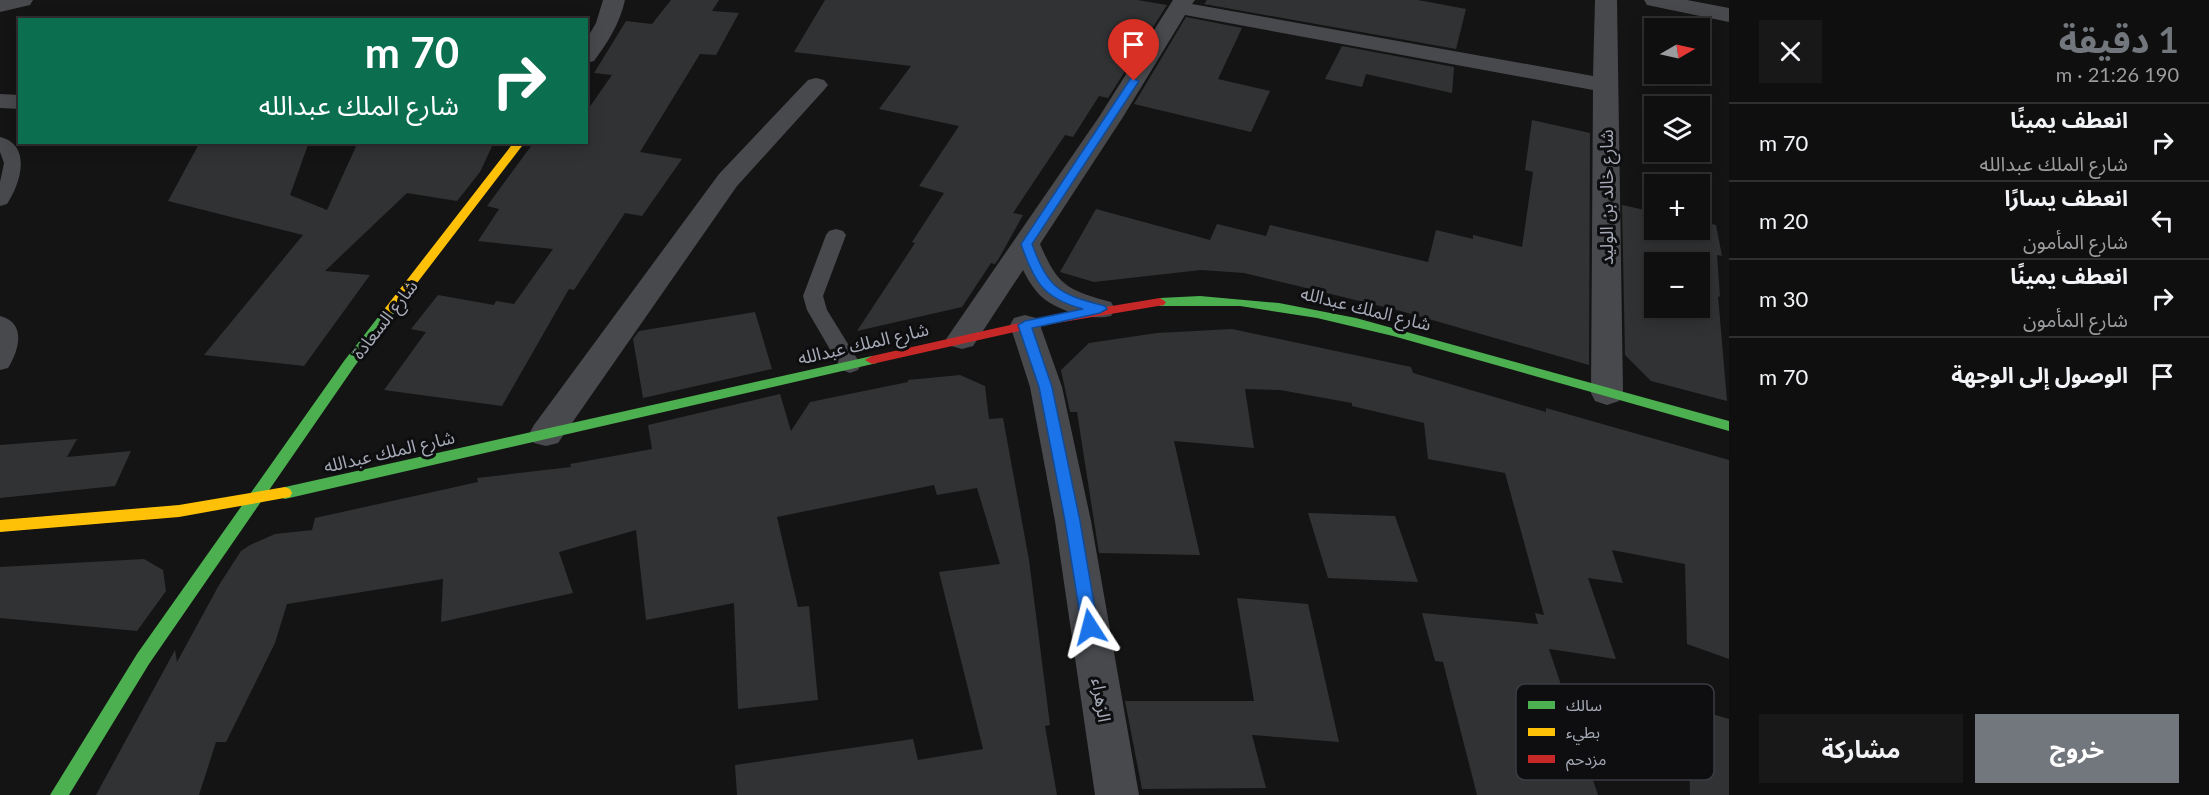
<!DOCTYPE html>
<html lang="ar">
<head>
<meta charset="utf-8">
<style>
  :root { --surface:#0f0f0f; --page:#181818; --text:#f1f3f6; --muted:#9b9c9e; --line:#2f2f2f; --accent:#72767d }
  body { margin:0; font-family:Lato,"Noto Sans Arabic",sans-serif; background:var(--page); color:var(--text); direction:rtl; height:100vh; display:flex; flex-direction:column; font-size:22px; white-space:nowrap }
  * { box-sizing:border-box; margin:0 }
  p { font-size:20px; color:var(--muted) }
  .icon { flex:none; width:33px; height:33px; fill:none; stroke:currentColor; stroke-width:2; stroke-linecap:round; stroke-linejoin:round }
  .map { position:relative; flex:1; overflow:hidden; direction:ltr }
  .drawer { display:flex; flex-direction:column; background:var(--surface); width:480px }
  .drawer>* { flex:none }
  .top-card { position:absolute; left:18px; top:18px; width:570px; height:126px; border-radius:0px; box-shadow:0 3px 15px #0003,0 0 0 2px var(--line); direction:rtl; background:#0b6e4f; color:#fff; overflow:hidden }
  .needle { width:39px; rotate:81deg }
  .fabs { position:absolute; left:1644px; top:18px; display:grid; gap:12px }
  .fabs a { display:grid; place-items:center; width:66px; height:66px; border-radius:0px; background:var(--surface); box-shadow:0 3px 15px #0003,0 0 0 2px var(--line); font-size:30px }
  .pin { position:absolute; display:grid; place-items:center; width:51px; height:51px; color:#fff; margin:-62px -26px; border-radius:50% 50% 50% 0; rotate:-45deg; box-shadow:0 0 6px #0007 }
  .pin .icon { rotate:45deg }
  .me { position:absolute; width:66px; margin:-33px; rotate:351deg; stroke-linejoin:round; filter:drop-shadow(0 0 4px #0008) }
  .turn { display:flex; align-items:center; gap:21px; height:126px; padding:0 30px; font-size:27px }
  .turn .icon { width:78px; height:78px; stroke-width:2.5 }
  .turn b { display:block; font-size:42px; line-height:51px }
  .round { display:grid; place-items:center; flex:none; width:63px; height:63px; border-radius:0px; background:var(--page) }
  .headline { display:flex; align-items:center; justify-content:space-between; height:102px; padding:0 30px }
  h1 { font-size:36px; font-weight:700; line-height:45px; color:var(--accent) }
  .primary-button { display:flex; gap:12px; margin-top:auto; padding:12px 30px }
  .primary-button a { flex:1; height:69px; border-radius:0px; background:var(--accent); color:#fff; font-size:24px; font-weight:700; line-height:69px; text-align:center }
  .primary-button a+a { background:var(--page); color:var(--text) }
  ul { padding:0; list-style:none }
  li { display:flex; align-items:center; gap:18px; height:78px; padding:0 30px; border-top:2px solid var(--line) }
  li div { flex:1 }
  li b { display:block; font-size:22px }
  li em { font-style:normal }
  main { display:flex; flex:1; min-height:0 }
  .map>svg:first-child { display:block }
</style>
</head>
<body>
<main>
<section class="drawer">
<div class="headline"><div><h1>1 دقيقة</h1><p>190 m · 21:26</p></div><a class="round"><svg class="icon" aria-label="close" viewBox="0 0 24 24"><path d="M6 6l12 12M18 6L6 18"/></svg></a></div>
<ul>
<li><svg class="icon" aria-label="right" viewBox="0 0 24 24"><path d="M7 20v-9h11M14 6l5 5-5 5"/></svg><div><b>انعطف يمينًا</b><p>شارع الملك عبدالله</p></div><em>70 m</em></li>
<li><svg class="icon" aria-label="left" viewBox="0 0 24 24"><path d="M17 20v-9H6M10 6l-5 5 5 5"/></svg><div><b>انعطف يسارًا</b><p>شارع المأمون</p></div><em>20 m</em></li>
<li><svg class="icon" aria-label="right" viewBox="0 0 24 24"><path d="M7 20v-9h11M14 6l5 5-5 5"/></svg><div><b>انعطف يمينًا</b><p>شارع المأمون</p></div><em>30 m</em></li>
<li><svg class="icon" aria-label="arrive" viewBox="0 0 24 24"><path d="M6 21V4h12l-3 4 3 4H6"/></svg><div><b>الوصول إلى الوجهة</b></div><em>70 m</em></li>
</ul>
<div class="primary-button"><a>خروج</a><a>مشاركة</a></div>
</section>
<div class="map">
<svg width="1729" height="795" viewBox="0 0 1729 795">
  <rect width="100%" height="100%" fill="#141414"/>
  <path fill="#313234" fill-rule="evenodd" d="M671,0H719L712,11L739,13L716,55L700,54L640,152L682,159L642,216L625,213L574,290L569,289L502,406L384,390L426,332L411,329L438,295L494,305L496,301L514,304L553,249L478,241L499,209L487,206L534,142H586V112L612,75L594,73L626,21L652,24Z
    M825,0H1137L1167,5L1108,98L1099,96L1073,137L1065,135L1013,213L1023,215L998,260L995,264L991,263L962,307L857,331L915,243L912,242L944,193L919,186L959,126L879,109L911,66L794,52Z
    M1207,0H1418L1466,9L1456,49L1204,4Z
    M1186,17L1242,28L1218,79L1270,91L1251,132L1134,104Z
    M1342,46L1454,67L1452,93L1366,74L1362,87L1325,79Z
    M1532,120L1590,133L1589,365L1401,311L1244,273L1201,270L1094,282L1060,272L1096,209L1210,240L1217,224L1266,236L1270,225L1428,262L1436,230L1473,239V235L1522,247L1533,172L1525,170Z
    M200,142H309L290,195L327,210L358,142H494L480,172L457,201L407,193L325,271L370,275L304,366L204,355L303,235L168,201Z
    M1622,205L1654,212V230H1700V221L1716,225L1722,256L1717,255L1720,297L1718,296L1727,401L1651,381L1625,355ZM1654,262H1700V308H1654Z
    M755,312L772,369L643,398L633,339L639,331Z
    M1232,329L1411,367L1413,373L1546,412V408L1729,460V659L1687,644L1685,564L1612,550L1623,583L1588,578L1616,659L1549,649L1598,795H1477L1443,662L1435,661L1422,613L1538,624L1535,613L1544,615L1505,473L1428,459L1424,423L1352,406V403L1280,390L1245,389L1254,448L1174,441L1200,555L1099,553L1077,412H1070L1061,370L1089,343L1157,333Z
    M960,375L985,386L989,419L1003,418L1029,560L1050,725L1045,726L1057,795H737L735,765L913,739L918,760L983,749L939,572L1000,564L977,488L937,495L934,485L777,517L798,607L809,606L818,700L738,709L734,603L646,620L636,530L559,552L573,593L441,622L443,579L287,604L275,643L226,742H216L199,795H96L175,650L177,662L219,585L241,551L250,545L275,534L312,530L315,518L478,482L477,478L571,467L570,464L652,449L648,425L780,394L791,431L810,402L908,382V380Z
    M77,439L67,457L131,451L115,486L0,498V445Z
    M1308,513L1395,516L1418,582L1328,578Z
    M144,559L163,570L166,591L137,631L0,618V567Z
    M1237,598L1308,604L1339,742L1252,735L1266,788L1142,789L1125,701H1254Z
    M1688,707L1729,719V795H1690Z"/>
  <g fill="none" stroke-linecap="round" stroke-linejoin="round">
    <path fill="#48494d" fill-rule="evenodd" d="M0,137C33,145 20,185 7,204L0,206V182L4,163L0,152Z
      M836,229L843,231L846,235L823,296L827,310L861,365L858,370L850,373L842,370L807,310L803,296L826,235L829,231Z
      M0,316C27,323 19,350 8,368L0,370Z"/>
    <path fill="#48494d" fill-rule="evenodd" d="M0,0H33L30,5L0,12Z
      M603,0H625C620,23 608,42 594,61L586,63V40L596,23Z
      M1173,0H1195L1192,4L1593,76L1595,0H1617L1623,393L1619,401L1607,405L1595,401L1591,393L1593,90L1185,15L1123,117L1040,244C1058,286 1067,290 1111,302L1115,309L1111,316C1091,321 1059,311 1043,298C1034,290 1028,280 1023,270L973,346L962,349L951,346L946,339L951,332L1099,117Z
      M1644,0H1687L1729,8V22L1647,5Z
      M816,78L824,80L828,85L824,90L737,186L558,443L546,446L534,443L529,434L534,425L719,174L808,80Z
      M0,94L20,95V109L0,108Z
      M1025,315L1036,318L1040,325L1062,387L1091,521L1139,795H1095L1055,521L1030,387L1010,325L1014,318Z"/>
    <path fill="#4caf50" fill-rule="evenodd" d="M1200,296L1279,303L1356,318L1729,421V431L1393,336L1317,318L1240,306H1160L1154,302L1160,298Z
      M390,306L394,307L396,310L394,313L354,367L149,664L69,795H50L137,654L344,361L386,307Z
      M872,356L877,357L879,360L877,363L285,499L280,497L278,493L280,489L285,487Z"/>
    <path fill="#ffc107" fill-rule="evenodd" d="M514,142H525L394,313H386L384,310L386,307Z
      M285,487L290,489L292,493L290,497L179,517L0,532V520L179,505Z"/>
    <path fill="#c62828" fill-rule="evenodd" d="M1160,298L1166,302L1164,305L1051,324L872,364L865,360L872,356L1051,316Z"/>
  </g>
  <path fill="#1a73e8" stroke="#114b97" stroke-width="1.5" d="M1131,78L1139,81L1032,244C1049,290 1059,294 1105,306L1107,309L1100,313L1032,328L1052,387L1080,521L1098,627L1096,632L1090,634L1084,632L1082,627L1065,521L1039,387L1018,325L1025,321L1083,309C1043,298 1034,282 1021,244Z"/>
  <g text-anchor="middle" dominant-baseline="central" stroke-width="6" stroke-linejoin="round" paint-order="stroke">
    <g font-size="18" fill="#a5aab6" stroke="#0e0e10">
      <text transform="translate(1606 197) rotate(-90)">شارع خالد بن الوليد</text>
      <text transform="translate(1366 308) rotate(14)">شارع الملك عبدالله</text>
      <text transform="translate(384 319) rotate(-52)">شارع السعادة</text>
      <text transform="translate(863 343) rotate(-13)">شارع الملك عبدالله</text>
      <text transform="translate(389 451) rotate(-13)">شارع الملك عبدالله</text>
      <text transform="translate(1102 700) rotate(81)">الزهراء</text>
    </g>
  </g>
  <rect x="1516" y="684" width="198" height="96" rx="9" fill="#0e0e10" stroke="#3b3d42" stroke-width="1.5"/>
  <rect x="1528" y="701" width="27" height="8" fill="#4caf50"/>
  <rect x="1528" y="728" width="27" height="8" fill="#ffc107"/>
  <rect x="1528" y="755" width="27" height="8" fill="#c62828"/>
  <g font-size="16" fill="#a5aab6">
    <text x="1566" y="711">سالك</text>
    <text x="1566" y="738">بطيء</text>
    <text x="1566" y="765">مزدحم</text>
  </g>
</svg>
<div class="fabs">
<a><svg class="needle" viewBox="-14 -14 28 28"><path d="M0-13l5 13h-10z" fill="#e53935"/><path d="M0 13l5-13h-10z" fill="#9b9c9e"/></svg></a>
<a><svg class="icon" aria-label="layers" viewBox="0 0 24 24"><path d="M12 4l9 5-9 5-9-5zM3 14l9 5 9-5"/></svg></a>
<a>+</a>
<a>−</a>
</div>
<div class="pin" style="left:1134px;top:81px;background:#d93025"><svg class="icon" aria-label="arrive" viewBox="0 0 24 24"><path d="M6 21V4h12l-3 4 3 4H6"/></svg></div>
<svg class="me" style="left:1090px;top:627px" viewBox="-20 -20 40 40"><path d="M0-17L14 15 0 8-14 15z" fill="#1a73e8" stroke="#fff" stroke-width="4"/></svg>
<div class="top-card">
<div class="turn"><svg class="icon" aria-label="right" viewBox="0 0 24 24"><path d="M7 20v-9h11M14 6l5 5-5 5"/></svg><div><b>70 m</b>شارع الملك عبدالله</div></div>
</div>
</div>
</main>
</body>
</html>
